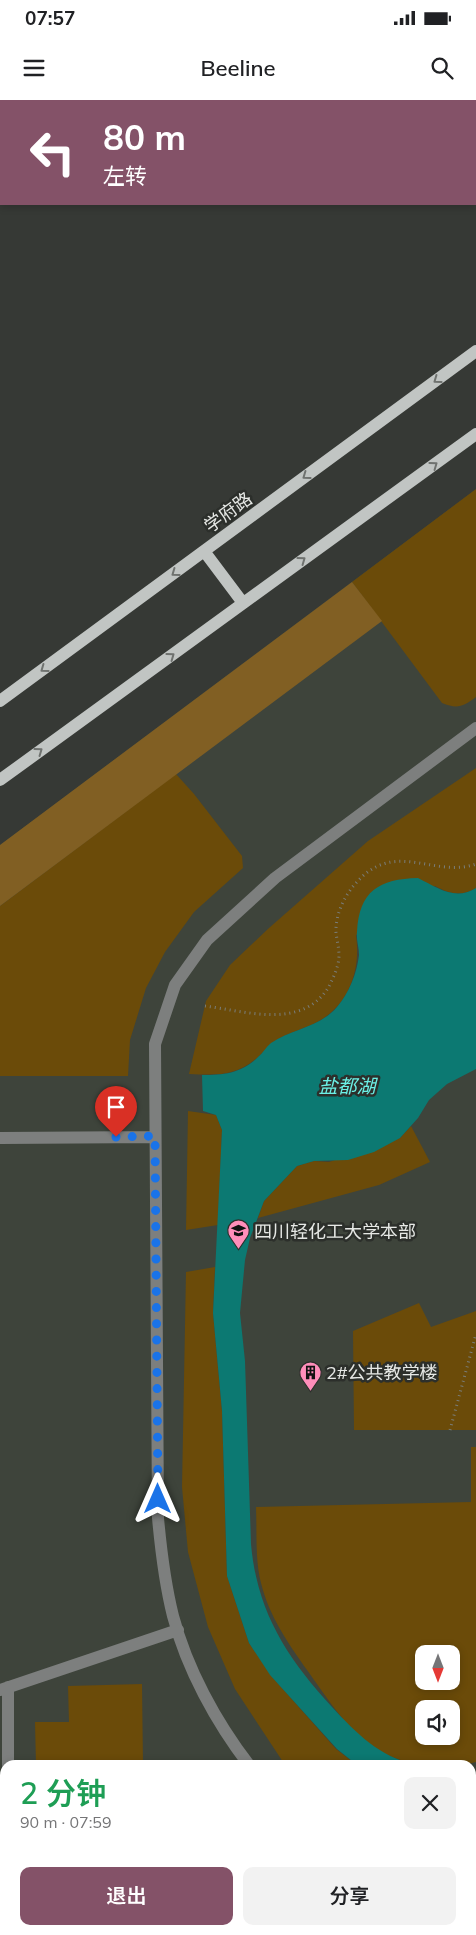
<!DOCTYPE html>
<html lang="zh">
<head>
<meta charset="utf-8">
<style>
  :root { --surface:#fff; --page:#f2f2f2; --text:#202124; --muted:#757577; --accent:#845268 }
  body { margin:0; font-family:Mulish,"Noto Sans SC",sans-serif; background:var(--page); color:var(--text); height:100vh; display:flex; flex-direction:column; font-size:19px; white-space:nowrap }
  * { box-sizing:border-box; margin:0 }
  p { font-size:16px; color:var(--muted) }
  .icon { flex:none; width:28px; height:28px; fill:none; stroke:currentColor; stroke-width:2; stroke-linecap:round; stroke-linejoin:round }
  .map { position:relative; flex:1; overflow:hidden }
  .drawer { position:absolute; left:0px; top:1660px; width:476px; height:175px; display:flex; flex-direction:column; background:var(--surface); border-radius:15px 15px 0 0; box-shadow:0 2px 8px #0003 }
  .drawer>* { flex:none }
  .top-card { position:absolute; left:0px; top:0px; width:476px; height:105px; box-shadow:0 2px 8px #0003; background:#845268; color:#fff; overflow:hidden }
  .needle { width:32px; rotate:180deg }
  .fabs { position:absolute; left:415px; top:1545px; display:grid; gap:10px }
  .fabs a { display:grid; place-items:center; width:45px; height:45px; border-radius:10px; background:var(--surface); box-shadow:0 2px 8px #0003; font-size:25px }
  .pin { position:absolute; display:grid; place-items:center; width:42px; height:42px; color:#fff; margin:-51px -21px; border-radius:50% 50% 50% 0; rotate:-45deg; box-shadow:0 0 5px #0007 }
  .pin .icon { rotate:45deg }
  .me { position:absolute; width:55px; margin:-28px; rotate:0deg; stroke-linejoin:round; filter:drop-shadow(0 0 4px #0008) }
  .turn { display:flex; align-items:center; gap:18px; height:105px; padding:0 20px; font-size:22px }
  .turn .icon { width:65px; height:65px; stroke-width:2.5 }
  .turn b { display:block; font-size:35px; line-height:42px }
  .round { display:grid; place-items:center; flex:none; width:52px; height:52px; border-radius:10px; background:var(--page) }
  .summary { display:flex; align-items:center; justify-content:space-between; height:85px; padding:0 20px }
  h1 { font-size:30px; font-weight:600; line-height:38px; color:#1e9e55 }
  .cta { display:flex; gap:10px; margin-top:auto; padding:10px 20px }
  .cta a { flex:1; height:58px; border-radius:10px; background:var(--accent); color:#fff; font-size:20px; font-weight:600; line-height:58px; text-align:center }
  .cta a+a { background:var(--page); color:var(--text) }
  .status { display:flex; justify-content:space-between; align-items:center; height:35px; padding:0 25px; background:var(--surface); direction:ltr }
  .status svg { height:14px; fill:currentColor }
  header { display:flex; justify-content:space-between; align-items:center; height:65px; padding:0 20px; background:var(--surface); font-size:22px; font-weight:600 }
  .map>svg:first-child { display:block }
</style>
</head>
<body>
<div class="status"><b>07:57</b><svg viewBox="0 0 49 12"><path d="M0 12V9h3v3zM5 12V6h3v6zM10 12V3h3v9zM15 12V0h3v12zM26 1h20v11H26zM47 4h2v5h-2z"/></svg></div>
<header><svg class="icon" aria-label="menu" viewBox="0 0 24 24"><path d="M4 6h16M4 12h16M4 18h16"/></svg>Beeline<svg class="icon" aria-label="search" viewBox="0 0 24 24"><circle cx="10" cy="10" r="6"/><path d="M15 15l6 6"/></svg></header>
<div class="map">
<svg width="476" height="1835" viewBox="0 0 476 1835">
  <rect width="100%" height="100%" fill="#363935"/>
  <path fill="#3e443b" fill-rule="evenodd" d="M476,389V1835H0V745ZM424,1554H451V1581H424ZM424,1609H451V1636H424ZM5,1665H471V1830H5Z"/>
  <path fill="#6b4b09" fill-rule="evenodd" d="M476,389V597C463,607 457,609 442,603L352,482Z
    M476,668V788C461,797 450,794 435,786L356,835C361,868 350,904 319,921C307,928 293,931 280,938C270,943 265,951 257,958C235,977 216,975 189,974L206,901L230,865L269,828L368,741Z
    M176,674L194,694L242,756L243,768L194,812L165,852L146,888L130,940L128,976H0V806Z
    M188,1011L216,1015L222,1030L218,1125L186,1130Z
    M411,1026L430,1062L379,1085L258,1118L264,1101L297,1066L314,1061L329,1062L400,1038Z
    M215,1167L213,1213L222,1311L227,1476L249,1543L274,1579L336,1649L357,1665H285L235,1589L208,1527L188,1452L182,1387L186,1172Z
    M419,1203L431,1227L476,1211V1330H354L353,1231Z
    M471,1347H476V1662C464,1666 451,1665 438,1665C369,1665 344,1622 307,1570C288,1543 269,1516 261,1483C255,1460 257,1432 256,1407L471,1402ZM424,1554H451V1581H424ZM424,1609H451V1636H424Z
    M142,1584L143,1665H36L35,1622H69L68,1586Z
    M476,1693V1835H412L409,1830H471V1694Z
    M39,1830H186V1835H39Z
    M189,1830H288V1835H189Z"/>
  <path fill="#815f23" d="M352,482L382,521L0,806V745Z"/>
  <path fill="#0c7972" d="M418,778C438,788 455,801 476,788V969L447,984L429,1000L418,1018L400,1038L374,1052L348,1060L314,1061L297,1066L264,1101L250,1138L245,1160L240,1213L245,1261L251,1444C257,1512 287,1558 332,1607C357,1634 379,1656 415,1665H357L337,1649L270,1575L249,1543L227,1476L222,1311L213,1213L222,1030L216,1015L203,1011L202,975C224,975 242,973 258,957C263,953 266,947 271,943C292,929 320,927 337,907C349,893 357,873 359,855C359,847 356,840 357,832C359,791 379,779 418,778Z"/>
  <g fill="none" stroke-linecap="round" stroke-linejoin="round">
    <path stroke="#7a7d79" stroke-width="3" stroke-dasharray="1 4" stroke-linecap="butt" d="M205,906C245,911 301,930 328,888C333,879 339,866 339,856C339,848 337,840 336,833C335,812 347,790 363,776C399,743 437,778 476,764
      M450,1330L476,1234"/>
    <path stroke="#7d7f7e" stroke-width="12" d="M0,1038L155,1037
      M8,1587V1665
      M0,1590L178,1530
      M249,1665C216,1622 187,1569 173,1516C165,1484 161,1451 158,1418L155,944L175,885L207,840L275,778L476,628
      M9,1830V1835
      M374,1830L378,1835"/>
    <path stroke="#c1c5c3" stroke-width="12" d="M204,451L243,503
      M0,601L476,251
      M0,680L476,334"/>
  </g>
  <defs><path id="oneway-chevron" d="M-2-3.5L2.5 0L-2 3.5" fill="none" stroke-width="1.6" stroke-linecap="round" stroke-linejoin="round" transform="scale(1.25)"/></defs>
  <g stroke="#6f726f">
    <use href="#oneway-chevron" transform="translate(437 280) rotate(144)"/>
    <use href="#oneway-chevron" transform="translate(434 365) rotate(-36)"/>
    <use href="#oneway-chevron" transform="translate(306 376) rotate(144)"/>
    <use href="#oneway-chevron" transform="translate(302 460) rotate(-36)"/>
    <use href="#oneway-chevron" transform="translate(175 473) rotate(144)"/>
    <use href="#oneway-chevron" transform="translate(171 556) rotate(-36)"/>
    <use href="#oneway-chevron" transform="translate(44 569) rotate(144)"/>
    <use href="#oneway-chevron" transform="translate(39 651) rotate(-36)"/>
  </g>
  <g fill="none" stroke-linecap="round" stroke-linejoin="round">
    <path stroke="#1a73e8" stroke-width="9" stroke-dasharray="0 16.2" d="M116,1037L155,1036L158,1399"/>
  </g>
  <defs>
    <symbol id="university-pin" viewBox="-11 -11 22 30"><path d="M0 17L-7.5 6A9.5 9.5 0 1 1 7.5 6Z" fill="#ff8eba" stroke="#2c2f2b"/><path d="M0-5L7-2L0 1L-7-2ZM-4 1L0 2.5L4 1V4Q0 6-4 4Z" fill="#111"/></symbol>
    <symbol id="building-pin" viewBox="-11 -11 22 30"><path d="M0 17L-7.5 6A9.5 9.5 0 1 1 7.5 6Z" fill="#ff8eba" stroke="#2c2f2b"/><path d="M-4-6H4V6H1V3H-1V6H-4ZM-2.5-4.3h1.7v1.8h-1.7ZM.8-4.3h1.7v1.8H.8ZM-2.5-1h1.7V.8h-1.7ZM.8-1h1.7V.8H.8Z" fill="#111"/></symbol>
  </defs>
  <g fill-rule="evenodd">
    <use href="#university-pin" x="226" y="1118" width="25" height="34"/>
    <use href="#building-pin" x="298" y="1260" width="25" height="34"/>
  </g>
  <g text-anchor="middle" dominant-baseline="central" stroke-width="5" stroke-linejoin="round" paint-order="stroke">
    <g font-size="18" fill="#e6e8e5" stroke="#2c2f2b">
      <text transform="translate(228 412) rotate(-36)">学府路</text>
    </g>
    <g font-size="18" fill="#e6e8e5" stroke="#2c2f2b" text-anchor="start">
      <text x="254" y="1131">四川轻化工大学本部</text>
      <text x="326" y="1272">2#公共教学楼</text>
    </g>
    <g font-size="19" font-style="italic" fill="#6bf0e6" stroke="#2c2f2b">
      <text x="347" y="986">盐都湖</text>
    </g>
  </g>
</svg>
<div class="fabs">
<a><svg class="needle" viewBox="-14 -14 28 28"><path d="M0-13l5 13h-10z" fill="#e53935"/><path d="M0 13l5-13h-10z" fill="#757577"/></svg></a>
<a><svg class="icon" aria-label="sound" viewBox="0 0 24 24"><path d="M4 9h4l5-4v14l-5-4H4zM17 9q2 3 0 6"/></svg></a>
</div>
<div class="pin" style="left:116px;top:1037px;background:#d93025"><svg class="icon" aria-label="arrive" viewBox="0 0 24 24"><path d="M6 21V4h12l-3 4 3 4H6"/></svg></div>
<svg class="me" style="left:158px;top:1399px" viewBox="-20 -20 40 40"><path d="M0-17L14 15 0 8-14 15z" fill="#1a73e8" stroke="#fff" stroke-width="4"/></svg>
<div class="top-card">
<div class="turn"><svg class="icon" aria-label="left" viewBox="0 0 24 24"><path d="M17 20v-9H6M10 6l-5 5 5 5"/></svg><div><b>80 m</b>左转</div></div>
</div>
<section class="drawer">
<div class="summary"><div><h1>2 分钟</h1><p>90 m · 07:59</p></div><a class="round"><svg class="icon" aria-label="close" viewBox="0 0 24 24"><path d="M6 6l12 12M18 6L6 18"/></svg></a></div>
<div class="cta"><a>退出</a><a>分享</a></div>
</section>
</div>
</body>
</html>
